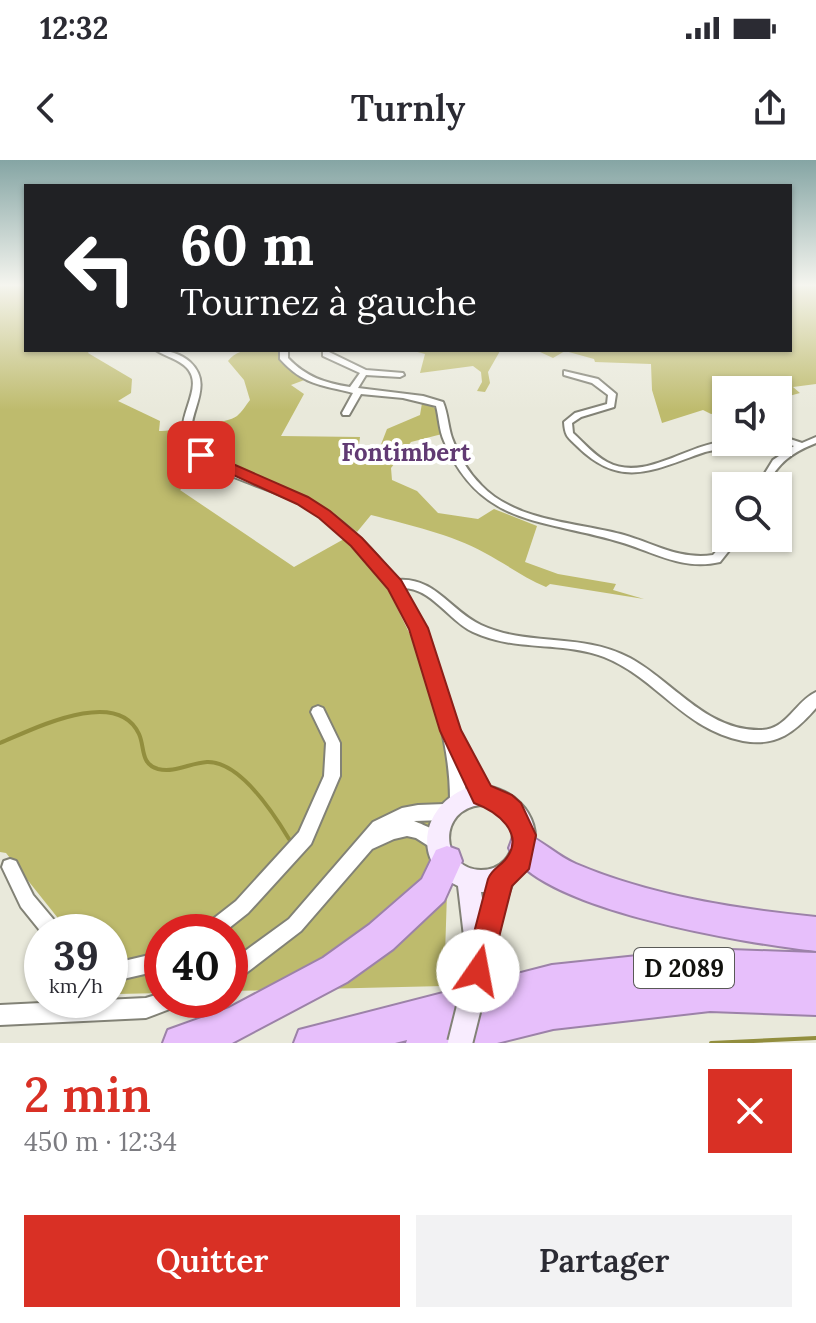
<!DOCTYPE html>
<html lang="fr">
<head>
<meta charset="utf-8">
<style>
  :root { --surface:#fff; --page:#f2f2f3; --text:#2b2b33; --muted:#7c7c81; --accent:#d93025 }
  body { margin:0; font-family:Lora,serif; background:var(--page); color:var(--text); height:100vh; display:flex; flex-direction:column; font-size:30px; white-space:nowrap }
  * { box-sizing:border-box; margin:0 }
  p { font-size:26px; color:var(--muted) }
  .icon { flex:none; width:44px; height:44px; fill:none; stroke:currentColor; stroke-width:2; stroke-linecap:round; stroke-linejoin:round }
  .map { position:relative; height:883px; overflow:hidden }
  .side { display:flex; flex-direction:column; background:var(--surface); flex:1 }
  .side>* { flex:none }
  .banner { position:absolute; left:24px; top:24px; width:768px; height:168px; border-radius:0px; box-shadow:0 2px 6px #0004; background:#202124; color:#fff; overflow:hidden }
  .controls { position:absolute; left:712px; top:216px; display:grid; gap:16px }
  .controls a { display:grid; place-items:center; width:80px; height:80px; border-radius:0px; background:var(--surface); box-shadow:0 2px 6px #0004; font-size:40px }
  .speed { position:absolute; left:24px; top:754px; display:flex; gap:16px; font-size:40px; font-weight:700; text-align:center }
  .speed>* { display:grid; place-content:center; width:104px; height:104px; border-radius:50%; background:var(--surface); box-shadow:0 2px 6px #0004; line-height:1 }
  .speed small { font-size:20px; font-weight:400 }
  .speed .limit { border:12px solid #d22; background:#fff; color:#111 }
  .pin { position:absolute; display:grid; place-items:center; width:68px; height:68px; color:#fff; margin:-34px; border-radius:16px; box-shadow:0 4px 12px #0006 }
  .me { position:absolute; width:88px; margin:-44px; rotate:12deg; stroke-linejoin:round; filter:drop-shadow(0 0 6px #0008) }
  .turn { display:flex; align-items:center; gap:28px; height:168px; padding:0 24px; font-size:36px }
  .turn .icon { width:104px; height:104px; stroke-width:2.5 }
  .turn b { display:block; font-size:56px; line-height:68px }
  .round { display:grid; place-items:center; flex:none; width:84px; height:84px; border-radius:0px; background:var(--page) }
  .head { display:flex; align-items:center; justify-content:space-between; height:136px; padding:0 24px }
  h1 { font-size:48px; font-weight:600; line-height:60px; color:var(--accent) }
  .button { display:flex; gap:16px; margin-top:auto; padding:16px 24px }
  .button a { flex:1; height:92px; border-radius:0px; background:var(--accent); color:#fff; font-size:32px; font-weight:600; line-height:92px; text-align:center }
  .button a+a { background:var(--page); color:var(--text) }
  .status { display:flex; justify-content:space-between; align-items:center; height:56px; padding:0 40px; background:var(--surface); direction:ltr }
  .status svg { height:22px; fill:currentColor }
  header { display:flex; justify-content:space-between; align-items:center; height:104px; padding:0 24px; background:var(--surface); font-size:36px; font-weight:600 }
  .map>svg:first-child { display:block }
</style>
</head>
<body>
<div class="status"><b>12:32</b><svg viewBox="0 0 49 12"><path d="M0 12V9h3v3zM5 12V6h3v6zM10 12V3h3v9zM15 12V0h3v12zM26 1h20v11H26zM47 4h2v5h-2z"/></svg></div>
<header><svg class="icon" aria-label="back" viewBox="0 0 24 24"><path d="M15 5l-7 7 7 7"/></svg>Turnly<svg class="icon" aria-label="share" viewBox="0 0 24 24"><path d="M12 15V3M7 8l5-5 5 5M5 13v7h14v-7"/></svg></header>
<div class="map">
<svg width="816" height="883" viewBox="0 0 816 883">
  <rect width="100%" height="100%" fill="#e9e9db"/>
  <path fill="#bebb6d" d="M0,126H26V190H90L88,193L132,219L131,233L118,241L160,261L159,271C172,271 229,263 237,256C242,252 246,245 250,240L244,220L228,201C241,184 268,190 289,190L285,204L307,219L291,225L304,234L281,276L360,277L358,292L380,287L387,269L420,255L422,243L438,249L442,274L411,282L391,308L392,320L417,331L438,353L478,359L494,349L537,366L525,402L558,414L616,424L613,430L644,439L550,424L546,427C524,418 506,404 485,393C451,374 409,365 371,355L357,372L345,363L211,305L180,330L294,407L344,379L384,421L416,487L451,608L444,826L230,831V772H162V833L118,834L110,823V772H69L6,693L0,692Z
    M790,126H816V224L793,227L800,233L778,239V230H726V251L711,254L703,250L662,263L652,230L651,204L595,202L594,199L565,191L553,198L540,192L500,191L488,212L490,223L485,232L477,231L482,222L481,212L473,206L420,213L425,194L410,190H790Z"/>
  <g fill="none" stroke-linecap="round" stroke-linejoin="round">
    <path stroke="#928e3e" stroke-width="4" d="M0,583C34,569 117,526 139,574C145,587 140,604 158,609C175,613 190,603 207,602C240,601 274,654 289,679
      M711,883L816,878"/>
    <defs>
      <path id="street" d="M156,190C168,190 181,194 190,202C221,231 171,265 202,291C226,311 261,319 290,331C334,349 369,383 397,420C434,416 451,451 481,465C528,487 582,472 630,498C674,522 707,572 762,570C787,569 796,541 816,532V548C795,572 777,587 743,581C683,569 657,518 604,497C562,481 515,492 473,472C449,461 431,427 402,428L428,476L460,582L464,584L491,634L488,639L483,642L478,639L465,615L466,639L464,644L458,647L452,644L450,639C450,600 441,563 430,525C424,506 420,486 411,467C389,416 347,369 298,343C269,327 208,314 189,289C168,262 207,230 187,208C179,199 166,197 156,190Z
        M280,190H288V198C306,217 325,223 350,227L360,213L323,196V192H329L366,210L403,213L404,215L400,217L366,215L358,228L423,236L443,242C448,254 448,266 452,278C458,295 468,312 481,325C516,362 577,362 624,375C655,384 680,400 713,395L728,378H739L720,402C683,411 654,392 620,382C544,359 480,367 444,281C439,270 439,257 436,246L403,238L361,234L349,255H343L342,253L353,233C322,225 303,225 280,199Z
        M564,211L598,219L616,234L614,247L581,257L572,263L573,273C584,283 594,295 607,302C644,322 686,285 723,282C727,281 735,282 741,282C731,287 717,289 705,292C655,309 622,330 578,287C568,277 565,277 564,262L575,253L607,244L608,235L592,223L564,215Z
        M778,275L802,283L816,277V283C793,292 777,303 767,326H757L773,300L794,286L778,281Z
        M318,546L323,548L340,583V616L311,684L248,753L224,772H201L204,766L236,741L299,672L324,616L326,583L311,552L313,548Z
        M445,644L451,646L453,652L451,658L445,660L414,661C426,666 441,671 446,684L444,690L438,692L416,678L407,676L394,679L372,689L301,771L237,820L230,822V802L289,759L373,662L402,648L418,645Z
        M10,699L16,701L33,735L59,766L62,772L42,773L21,747L2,707L4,701Z
        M162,792V810L123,819L117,827L110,829L111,804Z
        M162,833V840H178L175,847L146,858L0,865V845L146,838Z"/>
      <path id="secondary" d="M473,626C508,622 544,654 533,691C528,708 514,716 511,727C501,753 497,783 490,811L487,820L478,823L469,820L466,811L470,794L465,785L458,726C408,702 423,640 473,626ZM481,645C524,649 523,710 481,710C440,709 437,649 481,645ZM481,732H486L483,744Z"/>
      <path id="highway" d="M524,673C543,681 557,696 576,704C652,736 736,749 816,757V791C752,784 535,750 509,688L513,677Z
        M447,686L458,690L462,701L444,741L393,789L347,822L232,883H163L168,870L229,848L323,798L369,765L422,719L436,690Z
        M704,789L816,793V855L710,851L553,869L497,883H406L407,880L395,883H294L299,870L552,805Z"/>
    </defs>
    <use href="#street" stroke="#828276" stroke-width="4"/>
    <use href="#secondary" stroke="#828276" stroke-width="4"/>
    <use href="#highway" stroke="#9c82a8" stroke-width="4"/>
    <use href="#street" fill="#fff" fill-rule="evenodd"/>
    <use href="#secondary" fill="#f8ecfe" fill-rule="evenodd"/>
    <use href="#highway" fill="#e7bffb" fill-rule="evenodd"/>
    <defs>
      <path id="secondary-bridge" d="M460,883L478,811"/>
    </defs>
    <use href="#secondary-bridge" stroke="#828276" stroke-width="28" stroke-linecap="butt"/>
    <use href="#secondary-bridge" stroke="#f8ecfe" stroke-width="24"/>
  </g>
  <linearGradient id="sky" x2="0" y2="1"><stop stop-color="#85a5a4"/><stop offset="0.5" stop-color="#f5f5ef"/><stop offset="1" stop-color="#f5f5ef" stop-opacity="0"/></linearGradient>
  <rect width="816" height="250" fill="url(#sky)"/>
  <path fill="#d93025" stroke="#8d1f18" stroke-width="2" d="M201,290L308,337L330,351L362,378L401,420L428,468L461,570L491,626L512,635L521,643L536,675L529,709L512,726L488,821L478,825L468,821L464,811L488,719C492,709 498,708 505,700C527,673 496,651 474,643L440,571L409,469L388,429L351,386L319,358L297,344L196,298L194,295Z"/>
  <g text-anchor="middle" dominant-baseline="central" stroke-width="8" stroke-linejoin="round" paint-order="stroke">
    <g font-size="24" font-weight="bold" fill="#613a73" stroke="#fff">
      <text x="406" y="292">Fontimbert</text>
    </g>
    <rect fill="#fff" stroke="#595956" stroke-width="2" x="634" y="788" width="100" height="40" rx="6"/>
    <g font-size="24" font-weight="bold" fill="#12120e">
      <text x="684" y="808">D 2089</text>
    </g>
  </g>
</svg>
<div class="controls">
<a><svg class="icon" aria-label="sound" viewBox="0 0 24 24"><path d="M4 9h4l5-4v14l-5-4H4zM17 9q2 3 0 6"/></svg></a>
<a><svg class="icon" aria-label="search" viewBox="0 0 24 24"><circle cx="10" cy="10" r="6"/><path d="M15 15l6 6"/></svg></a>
</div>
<div class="speed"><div>39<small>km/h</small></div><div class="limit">40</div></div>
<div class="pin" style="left:201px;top:295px;background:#d93025"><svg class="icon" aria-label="arrive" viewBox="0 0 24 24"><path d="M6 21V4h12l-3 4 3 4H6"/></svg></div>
<svg class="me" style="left:478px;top:811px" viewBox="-20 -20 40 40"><circle r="19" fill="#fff"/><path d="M0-13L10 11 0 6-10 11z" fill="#d93025"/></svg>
<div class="banner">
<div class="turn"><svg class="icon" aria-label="left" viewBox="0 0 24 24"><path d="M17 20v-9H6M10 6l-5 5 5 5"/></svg><div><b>60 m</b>Tournez à gauche</div></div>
</div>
</div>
<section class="side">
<div class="head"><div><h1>2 min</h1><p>450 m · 12:34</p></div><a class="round" style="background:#d93025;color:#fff"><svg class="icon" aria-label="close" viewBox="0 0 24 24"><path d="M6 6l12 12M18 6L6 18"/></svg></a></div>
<div class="button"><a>Quitter</a><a>Partager</a></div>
</section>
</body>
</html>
